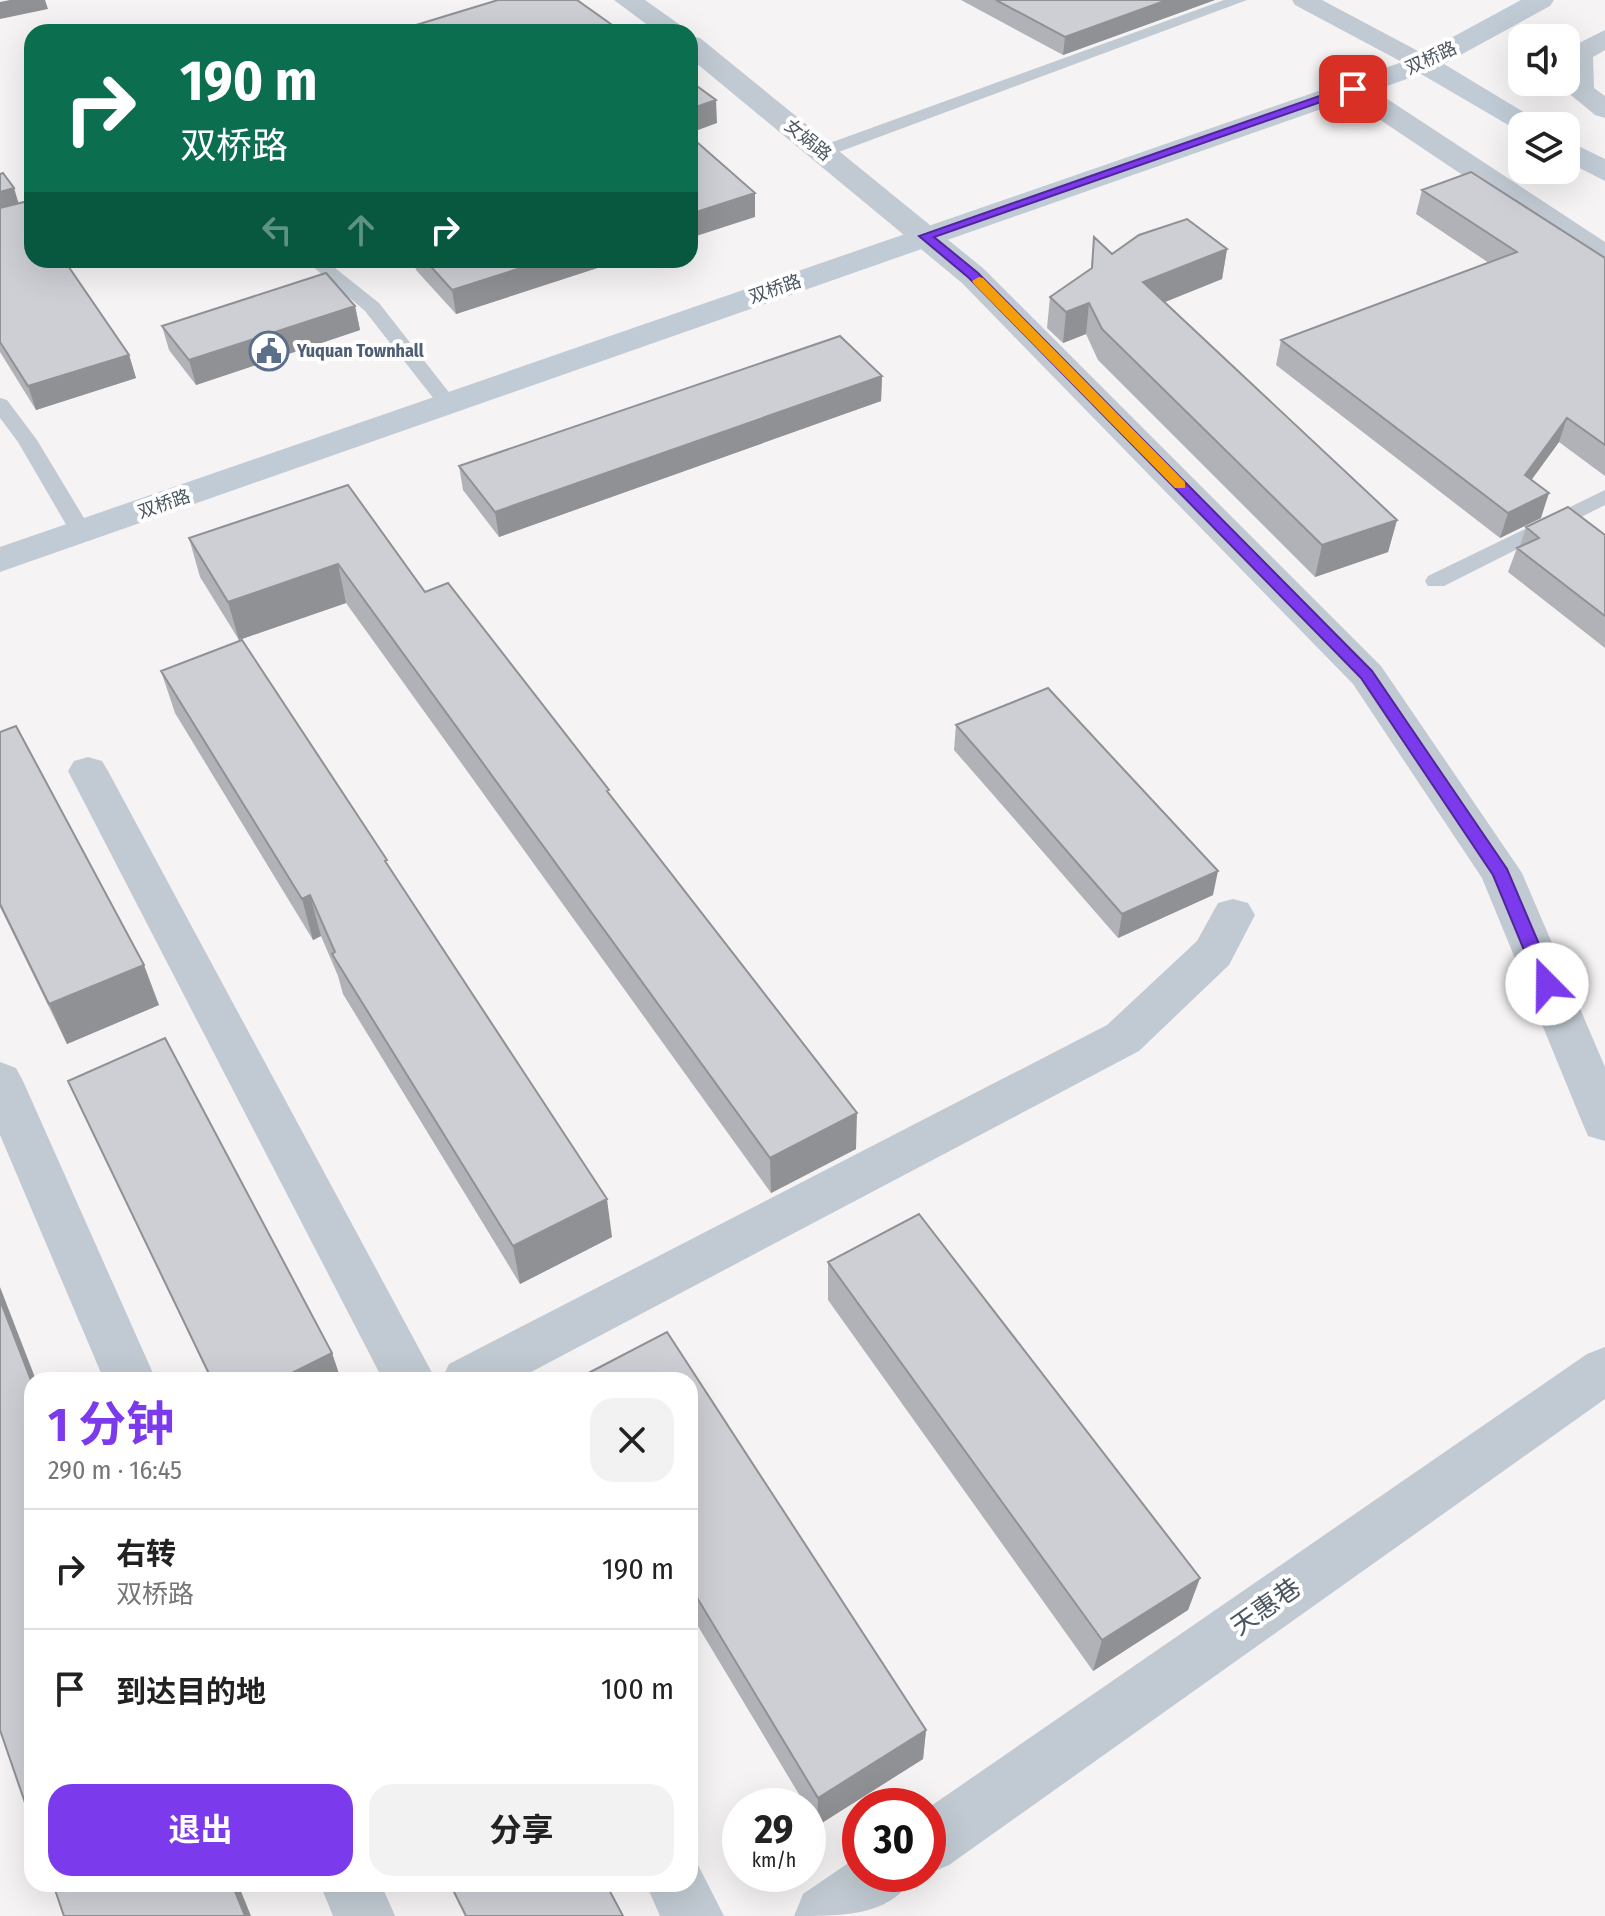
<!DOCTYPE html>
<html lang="zh">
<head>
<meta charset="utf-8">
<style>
  :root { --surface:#fff; --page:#f2f2f2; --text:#222; --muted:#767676; --line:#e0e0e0; --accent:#7c3aed }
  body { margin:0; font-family:"Fira Sans Condensed","Noto Sans SC",sans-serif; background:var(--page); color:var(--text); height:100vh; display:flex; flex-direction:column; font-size:30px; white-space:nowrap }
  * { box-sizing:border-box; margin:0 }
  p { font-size:26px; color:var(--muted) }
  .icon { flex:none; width:44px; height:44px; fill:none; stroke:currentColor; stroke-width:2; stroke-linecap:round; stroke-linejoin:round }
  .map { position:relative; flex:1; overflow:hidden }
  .panel { position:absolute; left:24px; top:1372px; width:674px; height:520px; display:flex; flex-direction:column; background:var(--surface); border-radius:24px; box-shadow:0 8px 32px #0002 }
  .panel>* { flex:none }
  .banner { position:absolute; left:24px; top:24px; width:674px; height:244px; border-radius:24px; box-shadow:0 8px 32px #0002; background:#0b6e4f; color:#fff; overflow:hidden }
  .tools { position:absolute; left:1508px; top:24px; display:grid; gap:16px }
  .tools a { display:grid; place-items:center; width:72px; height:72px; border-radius:16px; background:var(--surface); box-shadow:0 8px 32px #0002; font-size:40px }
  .speed { position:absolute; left:722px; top:1788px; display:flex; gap:16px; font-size:40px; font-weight:700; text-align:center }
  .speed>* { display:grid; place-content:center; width:104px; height:104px; border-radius:50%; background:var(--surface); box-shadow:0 8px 32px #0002; line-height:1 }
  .speed small { font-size:20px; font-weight:400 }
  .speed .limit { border:12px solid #d22; background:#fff; color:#111 }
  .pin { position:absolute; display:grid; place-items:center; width:68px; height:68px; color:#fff; margin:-34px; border-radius:16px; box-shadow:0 4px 12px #0006 }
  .me { position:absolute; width:88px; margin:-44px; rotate:338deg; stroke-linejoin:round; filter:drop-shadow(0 0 6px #0008) }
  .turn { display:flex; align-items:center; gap:28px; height:168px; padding:0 24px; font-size:36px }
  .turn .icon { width:104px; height:104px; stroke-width:2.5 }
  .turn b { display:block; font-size:56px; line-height:68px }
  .lanes { display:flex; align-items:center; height:76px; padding:0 24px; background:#0003; justify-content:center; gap:40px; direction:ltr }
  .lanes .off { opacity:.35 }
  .round { display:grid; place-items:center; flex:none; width:84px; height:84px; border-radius:24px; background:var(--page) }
  .headline { display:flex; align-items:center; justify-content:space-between; height:136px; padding:0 24px }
  h1 { font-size:48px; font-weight:700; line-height:60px; color:var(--accent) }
  .cta { display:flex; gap:16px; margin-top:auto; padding:16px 24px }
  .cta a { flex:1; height:92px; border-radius:24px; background:var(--accent); color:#fff; font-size:32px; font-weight:700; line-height:92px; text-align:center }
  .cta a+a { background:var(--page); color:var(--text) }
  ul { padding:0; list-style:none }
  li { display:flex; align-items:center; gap:24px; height:120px; padding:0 24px; border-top:2px solid var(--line) }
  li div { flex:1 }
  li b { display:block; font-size:30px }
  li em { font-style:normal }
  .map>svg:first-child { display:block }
</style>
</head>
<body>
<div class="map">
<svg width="1605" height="1916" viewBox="0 0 1605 1916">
  <rect width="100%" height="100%" fill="#f5f3f3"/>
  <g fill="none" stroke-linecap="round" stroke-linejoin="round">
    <path fill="#c1cad2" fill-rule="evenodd" d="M1224,0H1247L828,156H816L813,152L816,148Z
      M305,260H325L379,303L455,400L458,404L455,408H441L365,311Z
      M0,398L7,400L37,440L93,533L90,538L82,540L71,533L18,442L0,418Z
      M1605,490V505L1444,586H1428L1425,581L1428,576Z"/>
    <path fill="#c1cad2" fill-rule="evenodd" d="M1292,0H1322L1433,59L1437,64L1433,69H1415L1295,5Z"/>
    <path fill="#c1cad2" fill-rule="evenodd" d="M614,0H645L690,32H657Z
      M1605,30V50L1593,57L1594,88L1605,96V118L1595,115L1566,91V53L1569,48Z
      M690,36L700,38L984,269L1381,666L1522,873L1605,1067V1141L1588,1136L1582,1122L1482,878L1353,684L962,283L690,58Z
      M1353,80L1363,83L1605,242V265L1594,263L1343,95L1339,89L1343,83Z
      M88,757L102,761L108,771L436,1380H383L68,771L74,761Z
      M1233,899L1248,903L1255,915L1229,965L1139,1051L516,1380H441L449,1364L1107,1025L1197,941L1218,903Z
      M0,1062L16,1068L23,1081L156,1380H104L0,1135Z
      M1605,1347V1399L949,1865L928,1874V1808L1587,1354Z
      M860,1855V1874H915C892,1916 846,1916 794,1916L803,1894Z
      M690,1859L697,1863L724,1916H660L646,1884H690Z
      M320,1884H381L395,1916H333Z"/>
    <path fill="#c1cbd6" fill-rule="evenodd" d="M1521,0H1554L1550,6L1444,64L1537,120L1542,126H1522V133L1421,74L0,572V547L1414,58Z
      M1566,140L1605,159V181L1566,161Z"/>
  </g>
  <path fill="#b0b2b7" d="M961,0H1215L1063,55Z
    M1422,190L1605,258V476L1559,442L1531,480L1541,518L1500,538L1276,365L1281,340L1489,263L1416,214Z
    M0,192L19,204L129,355L136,378L36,410L0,352Z
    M1094,237L1112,254L1227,249L1222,279L1164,302L1397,520L1388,552L1315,577L1098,360L1086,334L1063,343L1047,328L1050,297L1091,269Z
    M414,260H622L456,314L416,270Z
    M355,306L360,330L196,385L169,350L162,326Z
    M882,376L881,401L499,537L463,490L459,466Z
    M348,485L425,592L856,1149L771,1193L346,603L239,640L200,577L189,538Z
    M1526,527L1605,535V648L1508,572L1517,548L1520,546Z
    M161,671L389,867L612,1237L520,1284L343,994L338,976L321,936L313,940L175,713Z
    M956,725L1213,895L1118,938L954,750Z
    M0,732L159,1005L67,1044L0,907Z
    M68,1081L332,1353L341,1380H211Z
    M828,1262L1200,1578L1188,1610L1093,1671L828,1300Z
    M690,1380L926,1730L923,1759L817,1826L808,1810V1806H806L690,1613Z"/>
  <path fill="#909195" d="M10,0H45L48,9L0,19V2Z
    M1167,0H1215L1063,55L1065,37Z
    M716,100L717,123L690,133V109Z
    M14,188L21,211L0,217V192Z
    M755,193V217L690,238V214Z
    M1227,249L1222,279L1138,313L1143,282Z
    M546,260H622L456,314L452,290Z
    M1089,303L1086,334L1063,343L1066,312Z
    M355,306L360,330L196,385L189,360Z
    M129,355L136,378L36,410L28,386Z
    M882,376L881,401L499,537L495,512Z
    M1567,418L1559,442L1517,500L1525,475Z
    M1549,493L1541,518L1500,538L1508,513Z
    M1397,520L1388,552L1315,577L1322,545Z
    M338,564L346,603L239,640L228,602Z
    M1218,871L1213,895L1118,938L1122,914Z
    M310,895L321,936L313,940L302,899Z
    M144,965L159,1005L67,1044L49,1004Z
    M857,1113L856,1149L771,1193L770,1158Z
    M607,1199L612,1237L520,1284L513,1246Z
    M0,1287L36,1380H32V1383L0,1300Z
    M332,1353L341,1380H278Z
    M1200,1578L1188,1610L1093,1671L1102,1640Z
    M926,1730L923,1759L817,1826L818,1798Z
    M232,1884H238L251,1916H245Z"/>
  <path fill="#cdcfd5" stroke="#909195" stroke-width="2" d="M498,0H577L622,32H393Z
    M996,0H1167L1065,37Z
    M690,81L716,100L690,109Z
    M690,136L755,193L690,214Z
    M1471,172L1605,258V445L1567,418L1525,475L1549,493L1508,513L1281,340L1517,252L1422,190Z
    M3,173L14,188L0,192V174Z
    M24,202L32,214V260H64L129,355L28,386L0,342V208Z
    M1187,219L1227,249L1143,282L1397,520L1322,545L1102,329L1089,303L1066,312L1050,297L1092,268L1094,237L1112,254L1139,235Z
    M425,260H546L452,290Z
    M326,273L355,306L189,360L162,326Z
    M840,336L882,376L495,512L459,466Z
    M348,485L425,592L448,583L609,790L607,791L857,1113L770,1158L338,564L228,602L189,538Z
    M1568,507L1605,535V616L1517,548L1539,538L1526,527Z
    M242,640L387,860L385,861L607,1199L513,1246L332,954L335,952L310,895L302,899L161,671Z
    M1048,688L1218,871L1122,914L956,725Z
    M16,726L144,965L49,1004L0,904V732Z
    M165,1038L332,1353L278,1380H212L68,1081Z
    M919,1214L1200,1578L1102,1640L828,1262Z
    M0,1300L32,1383V1823L0,1730Z
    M667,1332L926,1730L818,1798L690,1586V1380H575Z
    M53,1884H232L245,1916H64Z
    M450,1884H606L623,1916H466Z"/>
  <path fill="#7c3aed" stroke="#51269a" stroke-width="2" d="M1348,86L1358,89L934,237L978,273L1372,671L1507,869L1556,984L1547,991L1538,984L1493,875L1361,678L969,278L919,236Z"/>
  <path fill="#f59e0b" d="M979,277L983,278L1185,482V488H1175L974,284L972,281Z"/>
  <defs>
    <symbol id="civic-ring" viewBox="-11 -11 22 22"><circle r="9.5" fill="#fff" stroke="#5c6f8a" stroke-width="1.5"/><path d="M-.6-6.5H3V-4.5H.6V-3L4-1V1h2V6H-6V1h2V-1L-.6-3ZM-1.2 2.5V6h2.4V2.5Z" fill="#5c6f8a"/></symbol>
  </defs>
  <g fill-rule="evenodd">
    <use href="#civic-ring" x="247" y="329" width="44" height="44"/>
  </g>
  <g text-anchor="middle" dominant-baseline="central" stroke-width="8" stroke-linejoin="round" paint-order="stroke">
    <g font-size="18" fill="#4a5661" stroke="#fff">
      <text transform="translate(1431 58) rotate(-25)">双桥路</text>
      <text transform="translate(808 140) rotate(39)">女娲路</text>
      <text transform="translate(775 289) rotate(-19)">双桥路</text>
      <text transform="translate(164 504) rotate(-19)">双桥路</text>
    </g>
    <g font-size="18" font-weight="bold" fill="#4e5e75" stroke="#fff" text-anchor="start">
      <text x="297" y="351">Yuquan Townhall</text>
    </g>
    <g font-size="26" fill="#4a5661" stroke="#fff">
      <text transform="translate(1266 1607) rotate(-35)">天惠巷</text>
    </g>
  </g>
</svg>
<div class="tools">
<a><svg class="icon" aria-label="sound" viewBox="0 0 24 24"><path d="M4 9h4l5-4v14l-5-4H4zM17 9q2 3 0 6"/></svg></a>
<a><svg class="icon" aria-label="layers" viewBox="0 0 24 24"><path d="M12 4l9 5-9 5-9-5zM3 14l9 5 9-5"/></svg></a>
</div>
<div class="speed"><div>29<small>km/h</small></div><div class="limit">30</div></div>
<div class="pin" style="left:1353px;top:89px;background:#d93025"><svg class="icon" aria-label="arrive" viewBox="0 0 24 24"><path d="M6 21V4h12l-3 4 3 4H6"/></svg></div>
<svg class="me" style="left:1547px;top:984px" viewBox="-20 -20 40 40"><circle r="19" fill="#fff"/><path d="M0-13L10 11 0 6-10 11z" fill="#7c3aed"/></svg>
<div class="banner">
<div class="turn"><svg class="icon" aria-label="right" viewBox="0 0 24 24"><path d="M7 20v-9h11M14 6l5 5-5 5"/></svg><div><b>190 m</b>双桥路</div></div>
<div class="lanes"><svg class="icon off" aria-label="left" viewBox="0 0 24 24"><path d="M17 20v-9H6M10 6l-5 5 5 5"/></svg><svg class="icon off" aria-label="ahead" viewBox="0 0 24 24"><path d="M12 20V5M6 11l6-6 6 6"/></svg><svg class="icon" aria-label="right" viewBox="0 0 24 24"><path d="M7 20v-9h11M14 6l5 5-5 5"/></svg></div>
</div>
<section class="panel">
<div class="headline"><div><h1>1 分钟</h1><p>290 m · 16:45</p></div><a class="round"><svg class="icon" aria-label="close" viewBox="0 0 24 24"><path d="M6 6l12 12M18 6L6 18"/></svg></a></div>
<ul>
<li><svg class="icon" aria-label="right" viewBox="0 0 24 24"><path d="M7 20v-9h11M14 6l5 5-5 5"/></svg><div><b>右转</b><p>双桥路</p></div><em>190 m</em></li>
<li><svg class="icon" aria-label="arrive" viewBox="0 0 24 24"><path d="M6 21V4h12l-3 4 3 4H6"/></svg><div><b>到达目的地</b></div><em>100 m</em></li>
</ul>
<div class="cta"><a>退出</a><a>分享</a></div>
</section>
</div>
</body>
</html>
